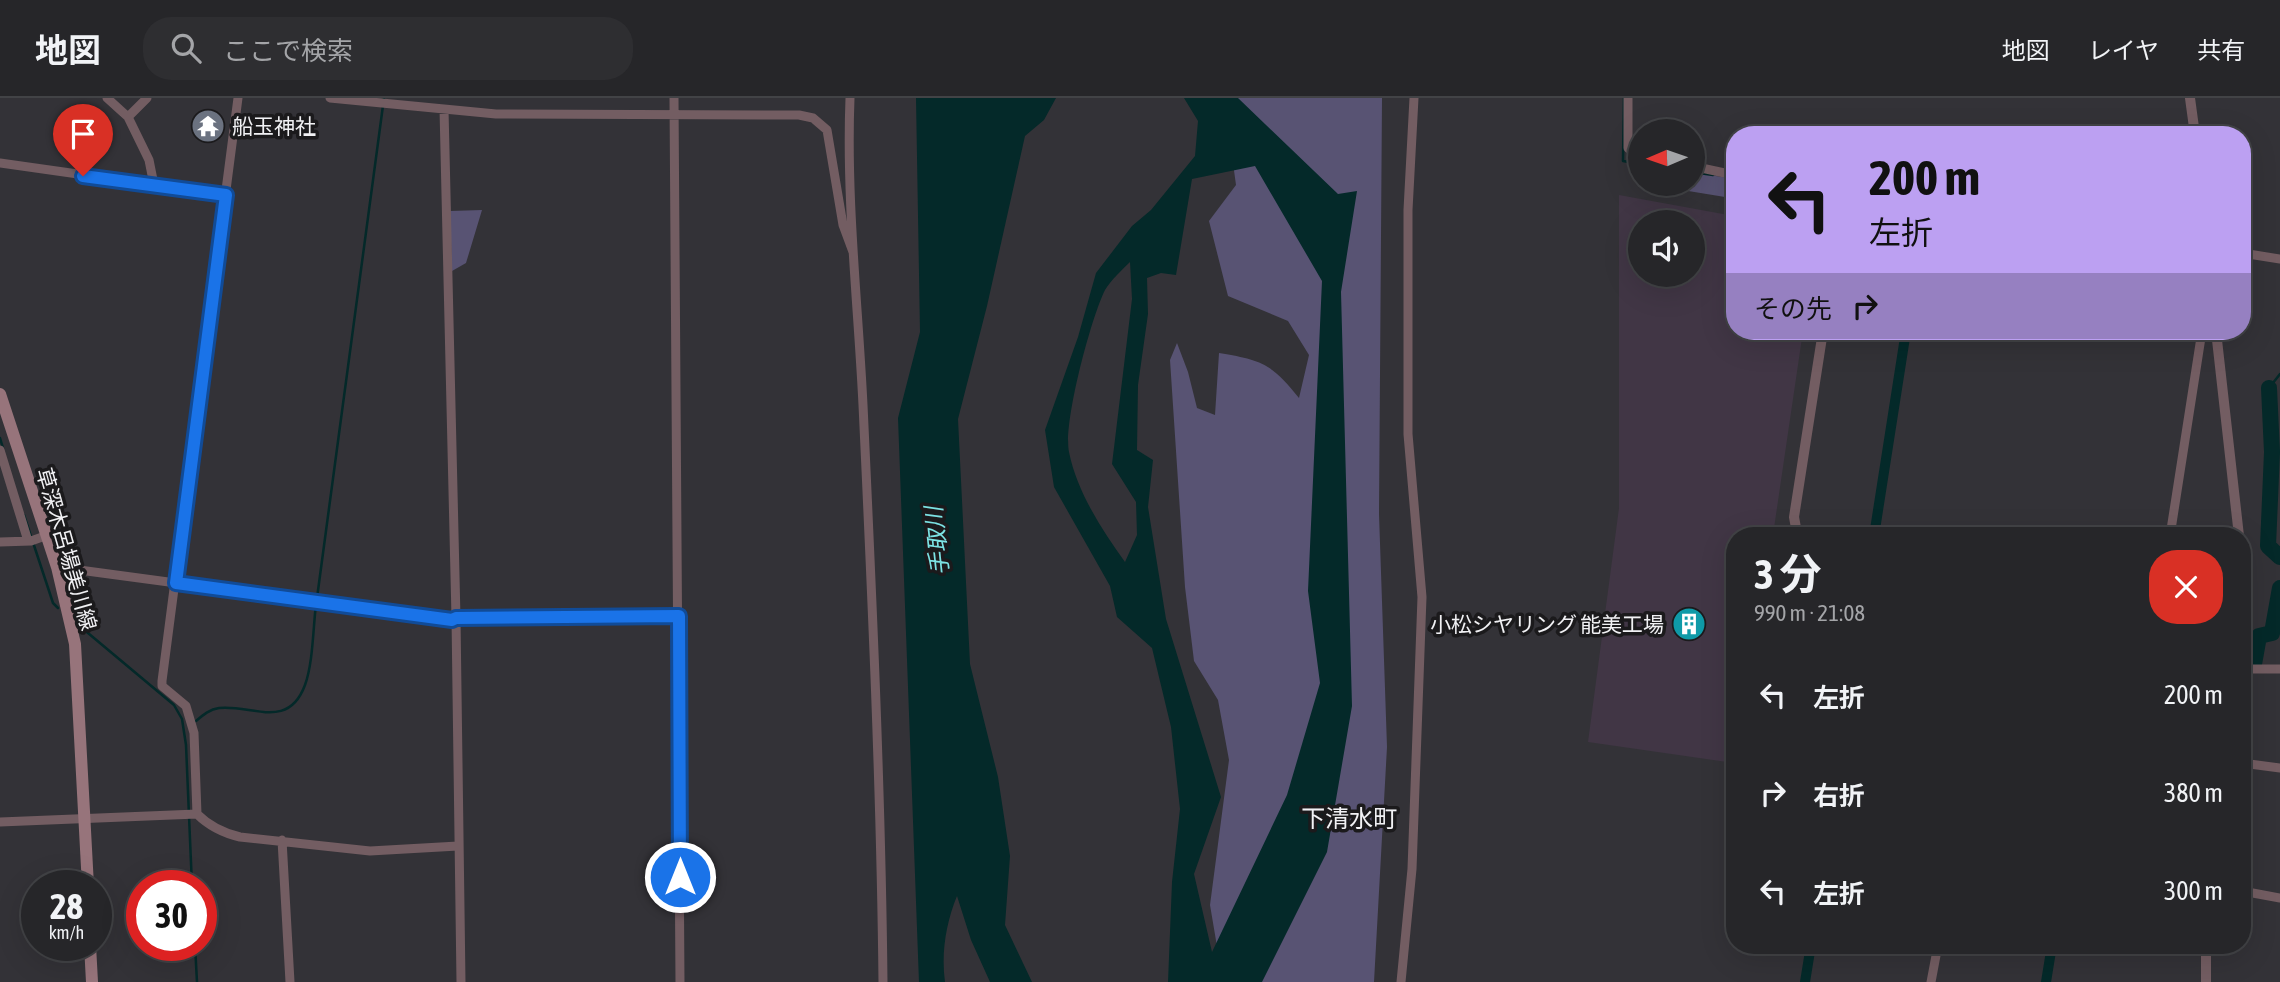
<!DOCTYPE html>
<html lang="ja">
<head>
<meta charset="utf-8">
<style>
  :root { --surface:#262629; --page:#2e2e31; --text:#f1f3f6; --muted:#a4a5a8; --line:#424346 }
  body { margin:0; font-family:"Asap Condensed","Noto Sans JP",sans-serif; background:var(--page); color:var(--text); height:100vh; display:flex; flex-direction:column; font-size:26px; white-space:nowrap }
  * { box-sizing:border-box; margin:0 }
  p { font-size:23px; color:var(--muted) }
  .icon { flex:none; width:38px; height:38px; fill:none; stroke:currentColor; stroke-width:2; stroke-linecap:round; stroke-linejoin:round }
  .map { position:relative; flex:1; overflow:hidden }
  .side { position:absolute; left:1726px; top:429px; width:525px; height:427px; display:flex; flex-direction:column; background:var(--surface); border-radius:28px; box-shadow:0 7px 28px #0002,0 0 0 2px var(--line) }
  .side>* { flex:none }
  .guide { position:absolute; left:1726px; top:28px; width:525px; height:214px; border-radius:28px; box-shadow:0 7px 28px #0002,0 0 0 2px var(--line); background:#bca0f2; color:#111; overflow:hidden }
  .needle { width:46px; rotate:268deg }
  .buttons { position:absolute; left:1628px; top:21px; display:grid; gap:14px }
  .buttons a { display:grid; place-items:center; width:77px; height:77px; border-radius:50%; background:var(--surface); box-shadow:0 7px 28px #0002,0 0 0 2px var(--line); font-size:35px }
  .speed { position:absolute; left:21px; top:772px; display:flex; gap:14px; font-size:35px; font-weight:700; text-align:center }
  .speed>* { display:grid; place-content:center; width:91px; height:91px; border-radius:50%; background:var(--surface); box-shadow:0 7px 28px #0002,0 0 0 2px var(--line); line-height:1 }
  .speed small { font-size:18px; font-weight:400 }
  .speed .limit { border:10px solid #d22; background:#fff; color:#111 }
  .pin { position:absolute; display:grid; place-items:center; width:60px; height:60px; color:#fff; margin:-72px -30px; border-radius:50% 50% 50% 0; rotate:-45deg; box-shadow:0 0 7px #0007 }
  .pin .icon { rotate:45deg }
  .me { position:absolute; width:77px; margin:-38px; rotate:0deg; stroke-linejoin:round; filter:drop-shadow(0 0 5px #0008) }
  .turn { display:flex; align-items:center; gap:24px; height:147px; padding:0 28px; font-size:32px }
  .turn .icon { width:91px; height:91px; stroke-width:2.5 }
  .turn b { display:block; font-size:49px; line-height:60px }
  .then { display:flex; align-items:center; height:66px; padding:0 28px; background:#0003; gap:14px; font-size:26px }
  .round { display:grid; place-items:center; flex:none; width:74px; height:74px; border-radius:28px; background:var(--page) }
  .head { display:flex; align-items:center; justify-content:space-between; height:119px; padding:0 28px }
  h1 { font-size:42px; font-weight:700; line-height:52px }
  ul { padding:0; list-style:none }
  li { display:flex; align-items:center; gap:21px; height:98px; padding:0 28px }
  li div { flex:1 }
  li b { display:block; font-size:26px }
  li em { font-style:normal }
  header { display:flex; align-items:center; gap:42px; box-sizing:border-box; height:98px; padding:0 35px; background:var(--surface); border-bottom:2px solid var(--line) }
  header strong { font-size:33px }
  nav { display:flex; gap:38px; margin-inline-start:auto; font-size:24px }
  .search { width:490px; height:63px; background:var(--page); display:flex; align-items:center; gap:18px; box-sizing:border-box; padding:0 24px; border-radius:28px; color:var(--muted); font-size:26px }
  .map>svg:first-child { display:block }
</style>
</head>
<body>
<header>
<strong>地図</strong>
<div class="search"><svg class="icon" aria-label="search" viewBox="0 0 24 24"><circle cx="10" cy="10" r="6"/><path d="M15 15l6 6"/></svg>ここで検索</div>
<nav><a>地図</a><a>レイヤ</a><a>共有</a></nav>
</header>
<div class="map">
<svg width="2280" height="884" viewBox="0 0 2280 884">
  <rect width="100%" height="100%" fill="#333237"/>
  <path fill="#413645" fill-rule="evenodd" d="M1619,97L1734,118V233H1803L1773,437L1734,438V665L1588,644L1619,410ZM1640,124H1692V177H1640Z"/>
  <path fill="#585373" d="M1224,0H1382L1379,416L1387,649L1374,884H1223L1210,807L1229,662L1218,602L1194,563L1185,489L1170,262L1177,245L1188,274L1197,310L1215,317L1219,255C1262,262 1272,266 1299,300L1309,257L1288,223L1228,198L1209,123L1236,87Z
    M1692,74L1734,81L1731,100L1670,90V86H1692Z
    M482,112L466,165L452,173L450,113Z"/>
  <path fill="#042929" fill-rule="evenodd" d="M916,0H1056L1044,22L1025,38L987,208L958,321L970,566L998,679L1010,758L1005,827L1032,884H990L971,842L957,798C946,825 941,855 945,884H919L898,320L920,234Z
    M1184,0H1238L1338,96L1357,93L1341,194L1352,608L1327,754L1262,884H1168L1172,784L1180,711L1171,629L1152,550L1117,519L1110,488L1054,389L1045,332L1078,239L1096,175L1132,128L1151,112L1195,58L1198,23ZM1255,68L1322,183L1308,493L1320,585L1287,697L1212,854L1194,776L1221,699L1166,521L1148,409L1153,362L1137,352L1138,287L1148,216L1147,180L1161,175L1176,177L1192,81ZM1130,164L1132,201L1112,366L1136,404L1137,437L1125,464C1102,432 1077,394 1069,354C1063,325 1091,220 1105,192C1111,182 1122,172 1130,164Z"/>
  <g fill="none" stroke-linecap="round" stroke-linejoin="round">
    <path stroke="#042929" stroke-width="2.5" d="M1624,0L1623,63L1640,66
      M1692,74L1713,77
      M2269,290L2280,276
      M0,340L3,350
      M24,417L53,505L58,510
      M317,500L384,0
      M82,530L174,607L182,621L186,647L192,788
      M196,623C203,617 210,611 219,610C251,606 288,633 305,587C313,565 313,531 316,506
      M195,847L197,884"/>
    <path stroke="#042929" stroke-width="10" d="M1874,438L1906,233
      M1805,884L1811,847
      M2046,884L2052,847"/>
    <path stroke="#042929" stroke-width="16" d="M2269,290L2272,354L2268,448L2280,459
      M2254,566L2259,538L2272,535L2280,490"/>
    <path stroke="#735d62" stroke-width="9" d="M107,0L128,19L149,62L154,87
      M238,0L162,583V588L186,608L194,635L197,716C210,729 223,735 240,739L370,753L458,748
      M330,0L496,16L799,17L813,20L827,32L843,127L853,154
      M674,0L680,884
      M850,0C846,102 858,205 863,307C872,499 881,692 883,884
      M1628,0V50L1635,56L1640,57
      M444,11L456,520L461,884
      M128,19L147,0
      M0,65L226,97
      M1692,68L1734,77
      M2242,155L2280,161
      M0,352L28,443
      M2170,438L2202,233
      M0,444L31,443L45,438
      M57,469L451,522L456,520L679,518
      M2242,571H2280
      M2242,665L2280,670
      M0,724L197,716
      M282,742L290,884
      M2242,793L2280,800
      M1401,884L1412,771L1422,499L1408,336V112L1414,0
      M1931,884L1938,847"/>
    <path stroke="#735d62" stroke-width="10" d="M2190,0L2195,37
      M2216,233L2239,438
      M1805,438L1796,430L1794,419L1823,233
      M2242,466L2246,519L2242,573
      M2206,847V884"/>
    <path stroke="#97747b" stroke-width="12" d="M0,296L57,469L75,546L88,788
      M90,847L92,884"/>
  </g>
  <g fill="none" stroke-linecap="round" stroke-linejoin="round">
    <defs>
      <path id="route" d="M83,78L226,97L176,485L452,522L456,520L679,518L680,779"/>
    </defs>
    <use href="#route" stroke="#114b97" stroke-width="18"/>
    <use href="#route" stroke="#1a73e8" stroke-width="12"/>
  </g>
  <defs>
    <symbol id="temple-disc" viewBox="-11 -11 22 22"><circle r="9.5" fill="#6b7280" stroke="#1b1a1c"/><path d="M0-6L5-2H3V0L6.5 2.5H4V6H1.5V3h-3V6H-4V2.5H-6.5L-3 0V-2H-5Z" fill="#fff"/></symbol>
    <symbol id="building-disc" viewBox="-11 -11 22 22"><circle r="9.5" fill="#0f9aa8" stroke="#1b1a1c"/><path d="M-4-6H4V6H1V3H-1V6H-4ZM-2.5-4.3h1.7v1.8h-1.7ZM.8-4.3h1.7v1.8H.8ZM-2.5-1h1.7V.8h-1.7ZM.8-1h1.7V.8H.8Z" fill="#fff"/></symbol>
  </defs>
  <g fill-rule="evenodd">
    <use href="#temple-disc" x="189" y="9" width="38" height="38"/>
    <use href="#building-disc" x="1670" y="507" width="38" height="38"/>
  </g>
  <g text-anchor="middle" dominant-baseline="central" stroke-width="7" stroke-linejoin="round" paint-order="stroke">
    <g font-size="21" fill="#f1f1f4" stroke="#1b1a1c" text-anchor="start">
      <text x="232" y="28">船玉神社</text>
      <text x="1664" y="526" text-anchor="end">小松シヤリング 能美工場</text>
    </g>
    <g font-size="21" fill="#f1f1f4" stroke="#1b1a1c">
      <text transform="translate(67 451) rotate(74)">草深木呂場美川線</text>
    </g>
    <g font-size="23" font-style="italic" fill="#7ce3e4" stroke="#1b1a1c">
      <text transform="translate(937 443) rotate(-96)">手取川</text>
    </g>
    <g font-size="24" fill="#f1f1f4" stroke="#1b1a1c">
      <text x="1349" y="720">下清水町</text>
    </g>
  </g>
</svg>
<div class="buttons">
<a><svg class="needle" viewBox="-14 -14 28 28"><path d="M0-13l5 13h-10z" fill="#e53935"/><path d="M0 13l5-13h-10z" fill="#a4a5a8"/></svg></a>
<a><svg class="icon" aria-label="sound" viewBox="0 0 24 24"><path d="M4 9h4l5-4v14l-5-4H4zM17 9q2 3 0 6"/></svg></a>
</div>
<div class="speed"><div>28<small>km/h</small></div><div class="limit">30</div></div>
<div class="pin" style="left:83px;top:78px;background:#d93025"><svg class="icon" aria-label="arrive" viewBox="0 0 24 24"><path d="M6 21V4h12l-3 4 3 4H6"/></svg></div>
<svg class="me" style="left:680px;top:779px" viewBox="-20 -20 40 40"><circle r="17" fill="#1a73e8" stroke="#fff" stroke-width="3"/><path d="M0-11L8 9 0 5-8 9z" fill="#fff"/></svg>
<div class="guide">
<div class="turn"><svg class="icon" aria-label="left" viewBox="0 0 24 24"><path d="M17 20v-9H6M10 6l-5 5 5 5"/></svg><div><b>200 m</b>左折</div></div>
<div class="then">その先<svg class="icon" aria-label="right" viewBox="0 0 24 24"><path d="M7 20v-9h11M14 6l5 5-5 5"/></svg></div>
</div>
<section class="side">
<div class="head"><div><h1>3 分</h1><p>990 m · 21:08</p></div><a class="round" style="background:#d93025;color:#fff"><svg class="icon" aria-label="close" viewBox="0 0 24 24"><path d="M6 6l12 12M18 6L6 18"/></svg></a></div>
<ul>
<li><svg class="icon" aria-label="left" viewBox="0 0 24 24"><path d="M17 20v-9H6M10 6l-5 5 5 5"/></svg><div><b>左折</b></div><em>200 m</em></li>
<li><svg class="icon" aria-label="right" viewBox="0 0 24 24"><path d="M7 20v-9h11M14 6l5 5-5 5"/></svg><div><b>右折</b></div><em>380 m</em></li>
<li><svg class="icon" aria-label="left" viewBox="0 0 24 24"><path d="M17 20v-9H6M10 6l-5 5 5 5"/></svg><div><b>左折</b></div><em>300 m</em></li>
</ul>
</section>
</div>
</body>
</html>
